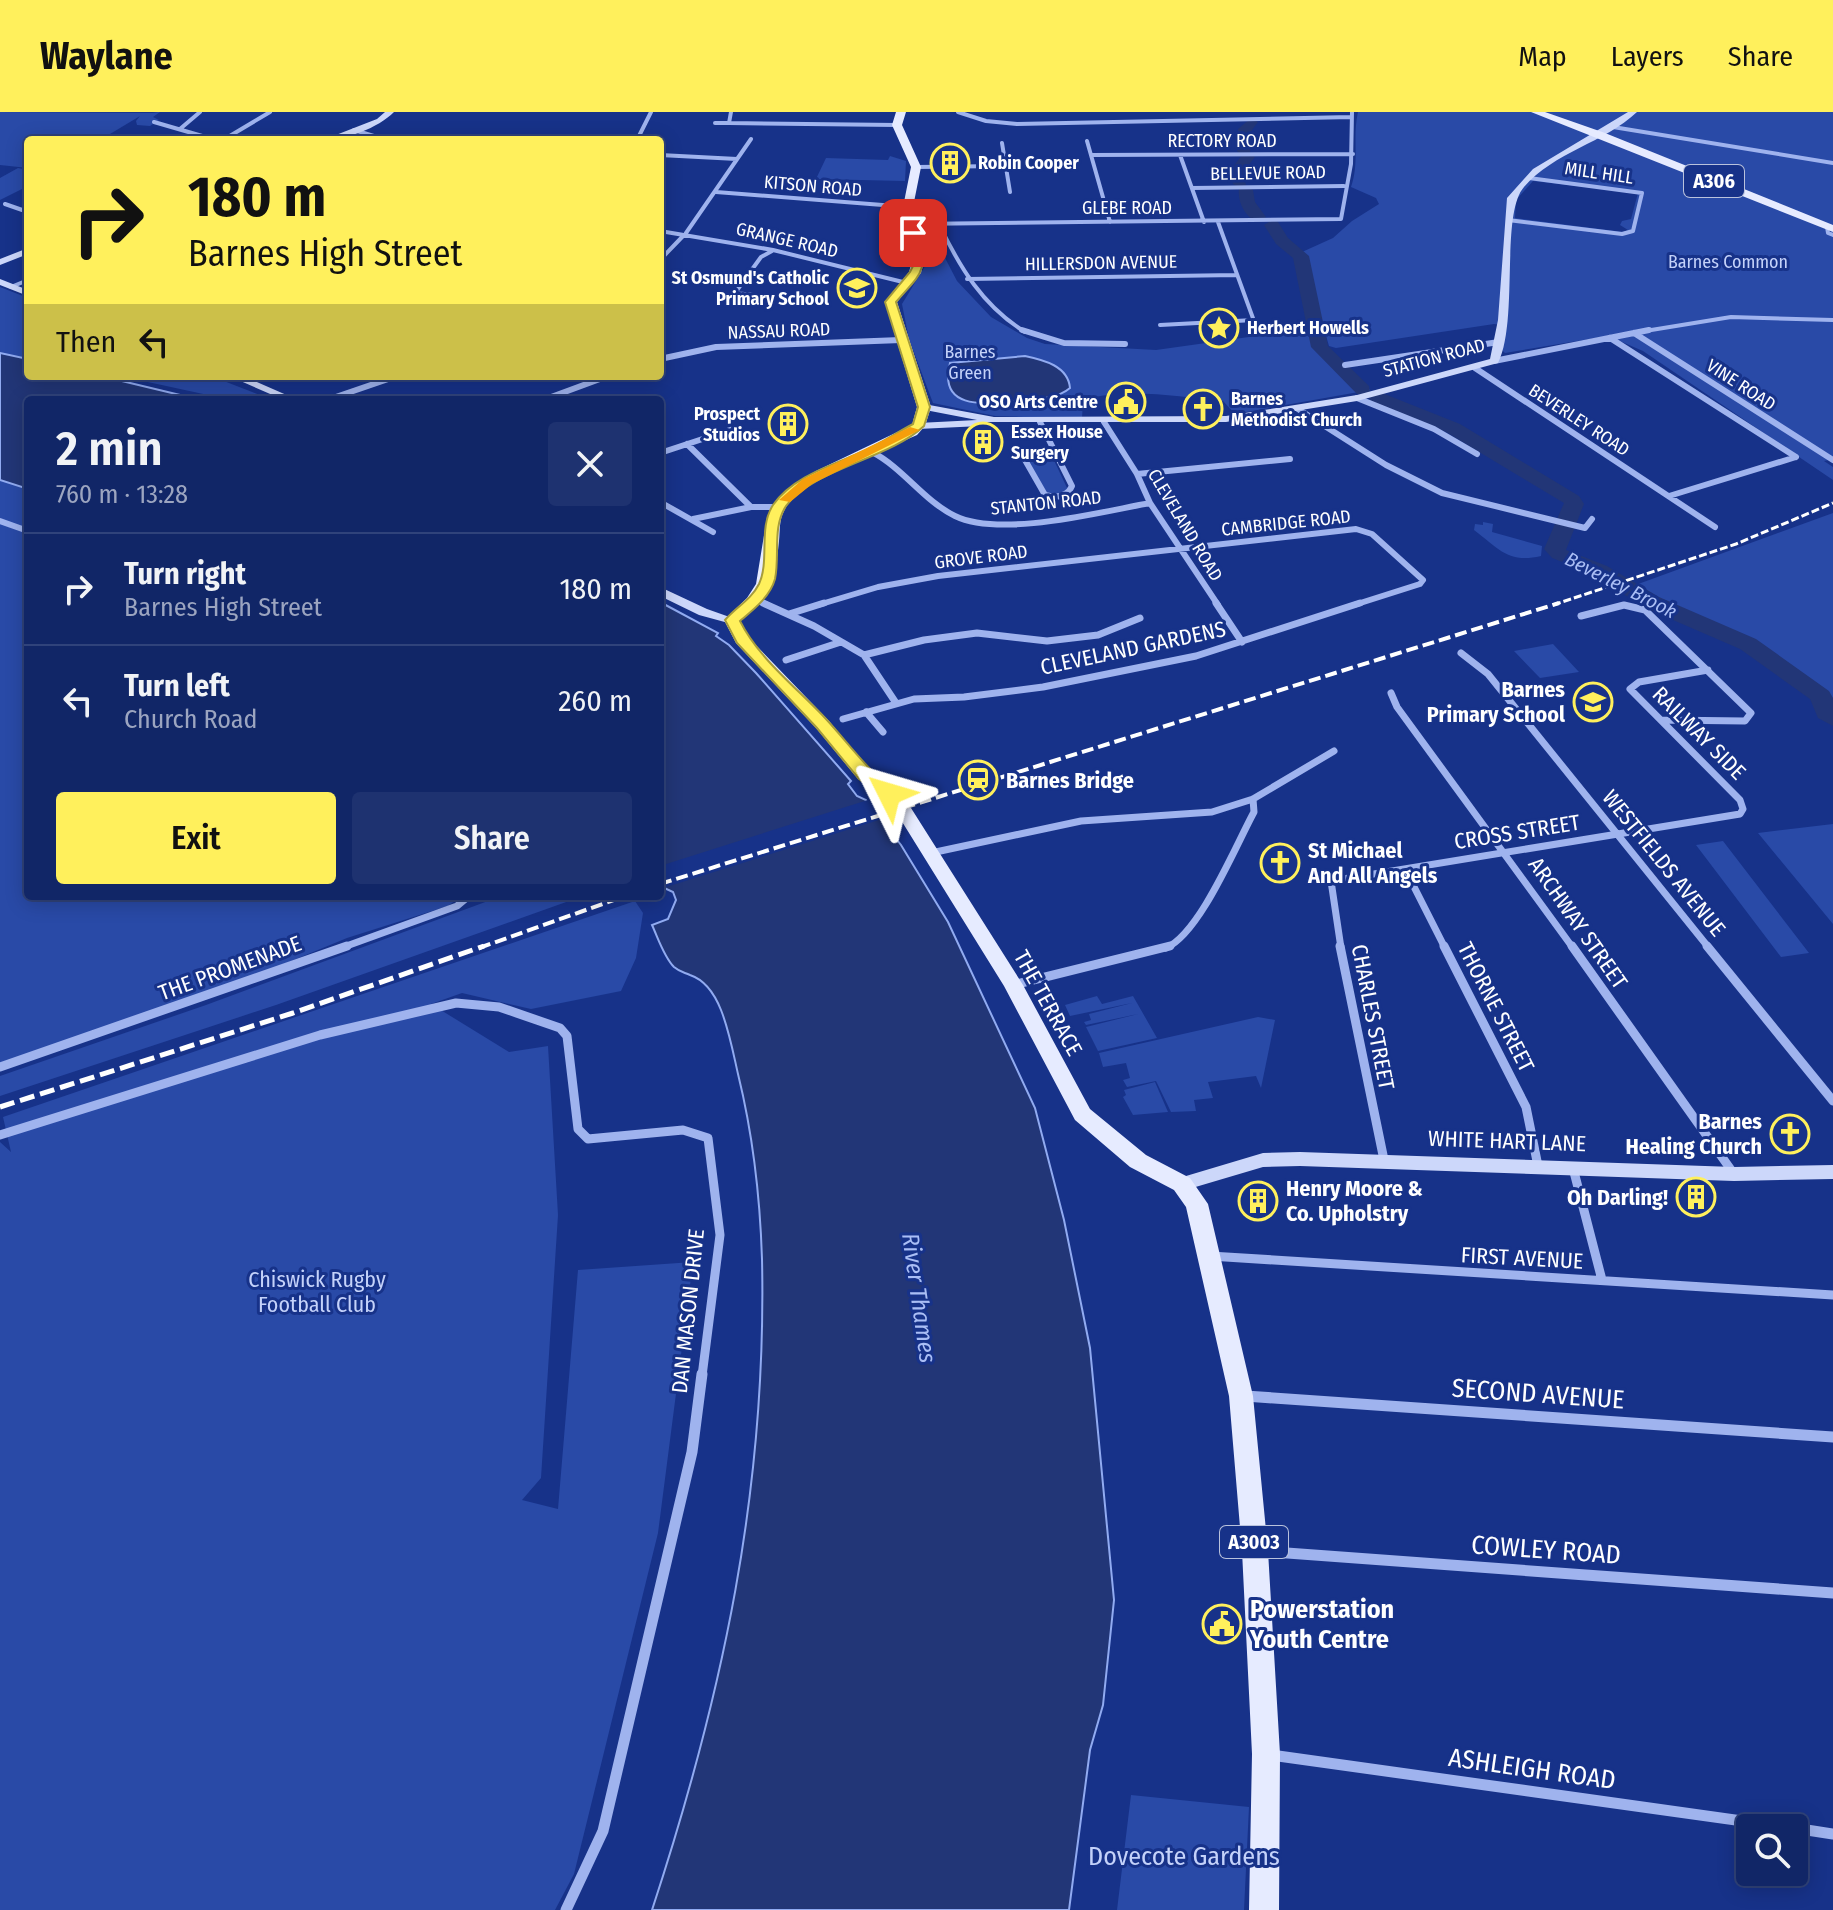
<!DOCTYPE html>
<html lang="en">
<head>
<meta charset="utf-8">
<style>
  :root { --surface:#112667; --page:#1e3270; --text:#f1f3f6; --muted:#9ca5c0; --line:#30437b; --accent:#fff05c }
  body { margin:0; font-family:"Fira Sans Condensed",sans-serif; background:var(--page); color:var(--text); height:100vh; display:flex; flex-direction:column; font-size:30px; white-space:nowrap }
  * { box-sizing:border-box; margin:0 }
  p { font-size:26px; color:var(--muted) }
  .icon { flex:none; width:44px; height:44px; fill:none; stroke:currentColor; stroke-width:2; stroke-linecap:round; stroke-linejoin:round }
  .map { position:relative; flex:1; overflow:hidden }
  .drawer { position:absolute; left:24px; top:284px; width:640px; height:504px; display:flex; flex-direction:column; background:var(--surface); border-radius:8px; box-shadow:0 4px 20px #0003,0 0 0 2px var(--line) }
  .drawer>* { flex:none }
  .guide { position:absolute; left:24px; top:24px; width:640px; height:244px; border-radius:8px; box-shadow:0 4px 20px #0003,0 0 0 2px var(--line); background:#fff05c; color:#111; overflow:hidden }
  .tools { position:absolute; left:1736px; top:1702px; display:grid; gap:16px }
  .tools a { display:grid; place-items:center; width:72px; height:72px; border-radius:8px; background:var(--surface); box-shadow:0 4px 20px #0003,0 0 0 2px var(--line); font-size:40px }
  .pin { position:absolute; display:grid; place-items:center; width:68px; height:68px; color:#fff; margin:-34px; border-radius:16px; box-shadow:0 4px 12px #0006 }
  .me { position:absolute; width:88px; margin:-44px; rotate:310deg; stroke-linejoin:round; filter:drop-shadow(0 0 6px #0008) }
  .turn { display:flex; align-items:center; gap:28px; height:168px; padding:0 32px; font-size:36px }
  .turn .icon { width:104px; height:104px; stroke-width:2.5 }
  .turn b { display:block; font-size:56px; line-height:68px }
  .then { display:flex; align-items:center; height:76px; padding:0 32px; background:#0003; gap:16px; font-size:30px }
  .round { display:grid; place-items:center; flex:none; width:84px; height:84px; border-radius:8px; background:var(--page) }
  .overview { display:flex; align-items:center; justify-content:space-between; height:136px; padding:0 32px }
  h1 { font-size:48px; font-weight:600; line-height:60px }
  .button { display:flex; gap:16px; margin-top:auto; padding:16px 32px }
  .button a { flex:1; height:92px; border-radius:8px; background:var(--accent); color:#111; font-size:32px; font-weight:600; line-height:92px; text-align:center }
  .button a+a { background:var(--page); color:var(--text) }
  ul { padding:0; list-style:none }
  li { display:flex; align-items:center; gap:24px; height:112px; padding:0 32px; border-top:2px solid var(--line) }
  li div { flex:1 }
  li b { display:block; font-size:30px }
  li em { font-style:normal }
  header { display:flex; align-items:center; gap:48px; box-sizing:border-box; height:112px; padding:0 40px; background:var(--accent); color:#111 }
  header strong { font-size:38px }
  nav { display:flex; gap:44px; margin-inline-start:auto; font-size:28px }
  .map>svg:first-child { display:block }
</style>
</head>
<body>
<header>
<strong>Waylane</strong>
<nav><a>Map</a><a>Layers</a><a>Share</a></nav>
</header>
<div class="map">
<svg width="1833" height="1798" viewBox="0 0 1833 1798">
  <rect width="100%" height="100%" fill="#173289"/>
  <path fill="#294aa7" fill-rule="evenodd" d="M0,0L152,1L160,0L153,5L159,8L150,14L137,13L136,9L140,4L100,28H28V56L0,53Z
    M1358,0H1833V347L1824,349L1833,355V368L1643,239L1608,224L1505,241L1502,238L1507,214L1494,212L1336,236L1329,234L1302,140L1333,126L1352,109L1379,92L1376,86L1351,75C1360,49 1352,26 1358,0ZM1533,69L1638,81L1631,107L1622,109L1620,113L1628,118L1623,120L1515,106L1516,88Z
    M890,44L906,49L905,69L816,67L826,46L888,48Z
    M18,56L28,58V74L0,88V66Z
    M919,117H930L957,169L991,205L1027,226L1045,232L1156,238L1314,216L1315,239H1329L1370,278L1235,302L1223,289C1179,285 1127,275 1083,288L1082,307L995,304L933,291L909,227L902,192L927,151Z
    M0,175L28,186V247L0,241Z
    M120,264H211L273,288H231Z
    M1046,342L1052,344L1068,378L1054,383L1046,380L1028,349Z
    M0,368L28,377V784L460,785L448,794L347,826L279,854L0,953Z
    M1833,401V599L1830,587L1821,578L1768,540L1630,475Z
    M1483,410L1493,412L1492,420L1542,434L1541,444C1508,452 1498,436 1474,418L1475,412L1483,413Z
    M1553,532L1579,560L1540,566L1514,539Z
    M1833,712V812L1758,721Z
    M1723,729L1809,841L1781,845L1696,733Z
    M487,784H583L276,893L0,984V964L206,893L488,789Z
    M635,789L643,801L636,846L621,879L531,897L462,881L431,892L509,940L548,934L558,1103L541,1366L522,1388L558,1397L578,1158L693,1150L658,1421L574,1762L555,1798H0V1030L11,1040L3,1005Z
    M1097,884L1102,892L1133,884L1157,926L1098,939L1086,915L1138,902L1086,913L1084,910L1091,908L1089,902L1132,891L1070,904L1065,893Z
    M1258,905L1275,908L1261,976L1256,964L1208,970L1213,986L1194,988L1196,999L1171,1000L1156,969L1127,975L1123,968L1130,966L1126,951L1103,955L1099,941Z
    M1155,970L1168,1000L1133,1003L1123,985L1126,983L1124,978Z
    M1131,1683L1249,1695L1244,1798H1117Z"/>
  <path fill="#223677" stroke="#91abf1" stroke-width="2" d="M0,241L28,247V264H101L201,288H28V377L0,368Z
    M1025,244C1044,248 1068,254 1070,276C1056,288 1032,287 1015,289C984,292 938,298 950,251Z
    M660,490L718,521L716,524L729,533L756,561L851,669L848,672L857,684L866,688L901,733L948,810L1035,996L1064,1108L1090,1236L1114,1488L1103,1593L1090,1638L1069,1798H652C723,1582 767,1376 762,1147C760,1084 753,1023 738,962C733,940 729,918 721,898C715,883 705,868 690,863C683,860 680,860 674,855C664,845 658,826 652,813L668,807L676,788L673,780L660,774Z"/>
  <path fill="#173289" d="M871,687L885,706L660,777V754Z"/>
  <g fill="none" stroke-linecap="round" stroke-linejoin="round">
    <path fill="#223677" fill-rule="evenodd" d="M1251,6L1258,10L1252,18L1250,41L1255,45L1244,59L1246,74L1253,78L1255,90L1266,105L1258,110C1245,106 1237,89 1239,76L1233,72L1230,59L1242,43L1237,39L1238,17Z
      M1272,108L1278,110L1288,126L1309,144L1328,234L1369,274L1370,281H1382L1460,312L1579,384L1584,392L1566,438L1607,454L1659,485L1756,527L1829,579L1833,586V614L1818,606L1810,587L1740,537L1643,495L1593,462L1552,446L1544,437L1564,391L1446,320L1370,289L1369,282H1357L1311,235L1293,146L1276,132L1264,113Z"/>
    <path stroke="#3a519b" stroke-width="17" stroke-dasharray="17 9" stroke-linecap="butt" d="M889,682L905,700"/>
    <path stroke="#9fb3ee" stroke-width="4" d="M731,0L729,11L897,13
      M958,0L986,9L1017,12L1351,5
      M154,10L216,28
      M715,11H729
      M1613,15L1833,51
      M180,17L200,0
      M354,18L387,28
      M223,28L270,0
      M637,28L651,0
      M1087,29L1110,110
      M1002,31L1010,80
      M660,43L737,47
      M1091,43L1353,42
      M1180,43L1204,110
      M916,55L1004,54
      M1192,76L1344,74
      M716,80L908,95
      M5,92L28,100
      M1508,108L1622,122L1633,119L1642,81L1529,66
      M1218,110L1258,220
      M911,112L1341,107L1351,52L1352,0
      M939,112C960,156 983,194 1025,220
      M1827,115L1828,121L1833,123
      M660,119L773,138L907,171
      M686,121L751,27
      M660,148L684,123
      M967,167L1237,163
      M11,175L28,168
      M763,184L735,181L761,145L772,139
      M1160,213L1254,208
      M1639,220L1731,205L1833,208"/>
    <path stroke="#9fb3ee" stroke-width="6" d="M1022,218L1064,231L1125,232
      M1634,221L1833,348
      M1610,226L1796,345
      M660,247L716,235L901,228
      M1494,249L1649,218
      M1345,253L1499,230
      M1475,256L1715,415
      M1357,286L1434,317L1477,342
      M327,288L397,264
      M543,288L608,264
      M1298,297L1386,353L1442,381L1585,416L1592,407
      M1040,310L1072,374C1067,385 1056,386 1045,383L1025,348L1029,344L1054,340
      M1104,310L1137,362L1150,391L1218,493
      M687,332L751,395
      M872,340C903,356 924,389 955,404C1001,426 1100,400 1150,391
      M660,341L733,317
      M1137,362L1290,347
      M1669,384L1796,345
      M660,390L713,420
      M693,407L751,395H778
      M0,409L28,419
      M756,488L768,493
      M818,493L878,475L938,464L1356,417L1372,422L1423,468L1420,472L1354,493"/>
    <path stroke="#9fb3ee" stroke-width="7" d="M763,491L814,514L864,543L896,591
      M1216,491L1242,530
      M789,502L824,491
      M1581,504L1624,493L1645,498L1751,601L1745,609L1662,608
      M1461,541L1488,562L1709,836
      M864,543L924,528L977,521L1047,529L1098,523L1140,506
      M786,548L841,530
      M1391,581L1397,595L1573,836
      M866,600L883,620
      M843,607L914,587L964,585L1043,575L1196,544L1360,491
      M931,741L1081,709L1212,700L1253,687L1334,639
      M1405,757L1445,836
      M341,836L457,794L469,784
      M1166,836C1200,821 1235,735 1254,700L1253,687
      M1341,836L1331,769L1740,702L1743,697L1740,688L1630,577L1639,570L1708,558"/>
    <path stroke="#9fb3ee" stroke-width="9" d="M1340,834L1384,1048
      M1444,834L1526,995L1538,1054
      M1572,834L1734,1062
      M1707,834L1833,989
      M1013,873L1170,834
      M0,955L347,834
      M0,1023L320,923L456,891L499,895L560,916L567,924L578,1017L588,1027L683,1018L708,1026L720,1123L702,1264
      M1573,1056L1602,1168
      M1210,1144L1833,1183"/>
    <path stroke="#9fb3ee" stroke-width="11" d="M1245,1284L1833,1325
      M1259,1439L1833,1481
      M1271,1643L1793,1716
      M1794,1716L1833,1722
      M566,1798L603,1719L692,1340L702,1262"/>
    <path fill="#ccd7fa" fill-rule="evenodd" d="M385,0H394C378,16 346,28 323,28L377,7Z
      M1628,0H1637C1604,31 1554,40 1524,75C1500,102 1519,209 1498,251L1357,289L1226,310H985V313L981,314L918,317L913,314L918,311L977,308L920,297L919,295L924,292L994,305L1226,304L1357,283L1490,247L1498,208L1507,86L1533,57Z
      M28,136V142L0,153V147Z
      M0,167L28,178V184L0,173Z
      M229,264H243L298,288H284Z
      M660,475L707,497L738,508L732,512L699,503L660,484Z
      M1300,1040L1734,1055L1833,1053V1067L1734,1069L1300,1054L1263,1055L1182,1079L1176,1077L1173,1072L1176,1067L1263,1041Z"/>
    <path fill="#e6ebff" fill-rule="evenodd" d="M896,0H906L902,13L921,55L913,95L926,142L921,161L897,190L931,295L925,314L917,323C883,339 801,364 784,399C779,408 780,419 779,429C776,463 768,487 740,509L749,526L829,609L870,659L895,678L898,682L889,687L858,667L817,617L736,531L724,508L747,486L756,472L767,405L784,380L816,359L912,313L917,295L885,190L909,160L914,142L903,95L911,55L892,13Z
      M1531,0H1545L1605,21L1833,113V120Z
      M905,694L911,696L1023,873L1090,997L1146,1043L1190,1066L1208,1092L1253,1284L1268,1439L1280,1642L1279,1798H1249L1252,1642L1242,1439L1229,1284L1186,1095L1174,1078L1130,1055L1075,1008L1004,874L896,700Z"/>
    <path stroke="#fff" stroke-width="3" stroke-dasharray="8 3" stroke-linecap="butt" d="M1553,493L1736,432L1833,391"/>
    <path stroke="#fff" stroke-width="4" stroke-dasharray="12 5" stroke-linecap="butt" d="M660,772L1559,491
      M479,836L625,784"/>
    <path stroke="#fff" stroke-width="5" stroke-dasharray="15 6" stroke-linecap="butt" d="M0,995L293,901L484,834"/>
  </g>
  <path fill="#fff05c" stroke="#a69c3c" stroke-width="2" d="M909,119L918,121C928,161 922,160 896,190L930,295L924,314C889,347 812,357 786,394C772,415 780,444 775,467C770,485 753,498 740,509C759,547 797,576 826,607C850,633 866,657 895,679L897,682L889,687L859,667L817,616L737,531L725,508C736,495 751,488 759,472C770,448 758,416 773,393C793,364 833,353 864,339C880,332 896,321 913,312L918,295L885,190L910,160L915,150Z"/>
  <path fill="#f59e0b" d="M910,315L920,318L812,372L790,390L779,388L803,367Z"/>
  <defs>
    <symbol id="building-ring" viewBox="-11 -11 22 22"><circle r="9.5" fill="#173289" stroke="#fff05c" stroke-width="1.5"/><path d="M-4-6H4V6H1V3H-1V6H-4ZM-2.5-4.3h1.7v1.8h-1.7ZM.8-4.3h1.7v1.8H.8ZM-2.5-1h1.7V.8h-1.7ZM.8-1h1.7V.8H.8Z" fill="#fff05c"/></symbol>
    <symbol id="school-ring" viewBox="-11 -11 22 22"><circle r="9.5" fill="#173289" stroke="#fff05c" stroke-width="1.5"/><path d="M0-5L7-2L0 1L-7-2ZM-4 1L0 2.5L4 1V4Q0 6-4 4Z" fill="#fff05c"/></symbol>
    <symbol id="sight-ring" viewBox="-11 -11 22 22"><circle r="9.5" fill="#173289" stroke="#fff05c" stroke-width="1.5"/><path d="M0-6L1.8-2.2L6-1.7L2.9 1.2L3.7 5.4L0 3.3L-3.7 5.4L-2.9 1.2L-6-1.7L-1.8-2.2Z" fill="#fff05c"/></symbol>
    <symbol id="civic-ring" viewBox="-11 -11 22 22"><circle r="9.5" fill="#173289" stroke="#fff05c" stroke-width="1.5"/><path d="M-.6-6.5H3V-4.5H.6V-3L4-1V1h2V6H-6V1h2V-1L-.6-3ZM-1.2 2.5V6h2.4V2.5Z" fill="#fff05c"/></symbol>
    <symbol id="church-ring" viewBox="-11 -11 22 22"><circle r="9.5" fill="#173289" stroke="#fff05c" stroke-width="1.5"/><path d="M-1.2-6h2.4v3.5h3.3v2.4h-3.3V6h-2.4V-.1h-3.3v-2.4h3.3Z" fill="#fff05c"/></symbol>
    <symbol id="station-ring" viewBox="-11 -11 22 22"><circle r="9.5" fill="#173289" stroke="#fff05c" stroke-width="1.5"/><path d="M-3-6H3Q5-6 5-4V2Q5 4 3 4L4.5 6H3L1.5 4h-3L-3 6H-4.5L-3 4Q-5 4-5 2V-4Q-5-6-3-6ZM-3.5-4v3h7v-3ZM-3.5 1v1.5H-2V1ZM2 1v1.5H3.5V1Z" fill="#fff05c"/></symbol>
  </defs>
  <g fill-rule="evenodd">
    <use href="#building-ring" x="928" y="29" width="44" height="44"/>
    <use href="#school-ring" x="835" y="154" width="44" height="44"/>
    <use href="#sight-ring" x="1197" y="194" width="44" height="44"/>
    <use href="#civic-ring" x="1104" y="268" width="44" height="44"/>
    <use href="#church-ring" x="1181" y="275" width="44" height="44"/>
    <use href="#building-ring" x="766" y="290" width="44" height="44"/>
    <use href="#building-ring" x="961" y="308" width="44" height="44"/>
    <use href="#school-ring" x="1571" y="568" width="44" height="44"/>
    <use href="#station-ring" x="956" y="646" width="44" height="44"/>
    <use href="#church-ring" x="1258" y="729" width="44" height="44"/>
    <use href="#church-ring" x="1768" y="1000" width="44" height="44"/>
    <use href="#building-ring" x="1674" y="1063" width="44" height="44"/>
    <use href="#building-ring" x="1236" y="1067" width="44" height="44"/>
    <use href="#civic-ring" x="1200" y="1490" width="44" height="44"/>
  </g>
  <g text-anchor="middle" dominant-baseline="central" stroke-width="6" stroke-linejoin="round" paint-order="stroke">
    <g font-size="18" fill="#fff" stroke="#173289">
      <text x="1222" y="29">RECTORY ROAD</text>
      <text transform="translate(1268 61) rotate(-1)">BELLEVUE ROAD</text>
      <text transform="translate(1599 61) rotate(8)">MILL HILL</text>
      <text transform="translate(813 74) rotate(5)">KITSON ROAD</text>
      <text x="1127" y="96">GLEBE ROAD</text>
      <text transform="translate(787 128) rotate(13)">GRANGE ROAD</text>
      <text transform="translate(1101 151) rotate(-1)">HILLERSDON AVENUE</text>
      <text transform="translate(779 219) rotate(-2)">NASSAU ROAD</text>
      <text transform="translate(1434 246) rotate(-15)">STATION ROAD</text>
      <text transform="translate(1741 273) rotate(33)">VINE ROAD</text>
      <text transform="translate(1579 308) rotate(33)">BEVERLEY ROAD</text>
      <text transform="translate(1046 391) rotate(-6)">STANTON ROAD</text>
      <text transform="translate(1286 411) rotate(-6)">CAMBRIDGE ROAD</text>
      <text transform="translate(1185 413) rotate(59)">CLEVELAND ROAD</text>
      <text transform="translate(981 445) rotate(-7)">GROVE ROAD</text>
    </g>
    <g font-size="18" font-weight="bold" fill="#fff" stroke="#173289" text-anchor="start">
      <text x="978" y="51">Robin Cooper</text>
      <text x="829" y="166" text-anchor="end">St Osmund's Catholic<tspan x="829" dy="21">Primary School</tspan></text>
      <text x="1247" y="216">Herbert Howells</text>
      <text x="1231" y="287">Barnes<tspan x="1231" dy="21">Methodist Church</tspan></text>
      <text x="1098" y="290" text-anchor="end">OSO Arts Centre</text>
      <text x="760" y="302" text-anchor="end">Prospect<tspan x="760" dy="21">Studios</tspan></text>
      <text x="1011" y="320">Essex House<tspan x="1011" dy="21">Surgery</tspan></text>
    </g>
    <g font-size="18" fill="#c4d2fa" stroke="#173289">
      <text x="1728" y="150">Barnes Common</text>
      <text x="970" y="240">Barnes<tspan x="970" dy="21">Green</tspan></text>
    </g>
    <g fill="#173289" stroke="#b9c2dc" stroke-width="2">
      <rect x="1684" y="53" width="60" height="32" rx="6"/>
      <rect x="1220" y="1414" width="68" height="32" rx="6"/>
    </g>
    <g font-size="20" font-weight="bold" fill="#fff">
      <text x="1714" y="69">A306</text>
      <text x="1254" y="1430">A3003</text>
    </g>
    <g font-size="20" font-style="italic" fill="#aabef5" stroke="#173289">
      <text transform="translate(1621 473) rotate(27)">Beverley Brook</text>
    </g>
    <g font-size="22" fill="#fff" stroke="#173289">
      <text transform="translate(1133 536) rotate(-12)">CLEVELAND GARDENS</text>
      <text transform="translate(1699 621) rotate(45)">RAILWAY SIDE</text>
      <text transform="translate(1517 720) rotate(-9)">CROSS STREET</text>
      <text transform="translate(1664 751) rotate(51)">WESTFIELDS AVENUE</text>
      <text transform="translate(1578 811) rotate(55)">ARCHWAY STREET</text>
      <text transform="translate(230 856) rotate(-20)">THE PROMENADE</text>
      <text transform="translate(1048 891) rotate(61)">THE TERRACE</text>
      <text transform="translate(1496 895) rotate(63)">THORNE STREET</text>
      <text transform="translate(1373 905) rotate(79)">CHARLES STREET</text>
      <text transform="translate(1507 1029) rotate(2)">WHITE HART LANE</text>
      <text transform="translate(1522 1146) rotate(3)">FIRST AVENUE</text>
      <text transform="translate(688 1199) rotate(-84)">DAN MASON DRIVE</text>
    </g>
    <g font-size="22" font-weight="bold" fill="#fff" stroke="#173289" text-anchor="end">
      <text x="1565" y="577">Barnes<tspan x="1565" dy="25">Primary School</tspan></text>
      <text x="1006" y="668" text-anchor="start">Barnes Bridge</text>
      <text x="1308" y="738" text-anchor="start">St Michael<tspan x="1308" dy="25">And All Angels</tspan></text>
      <text x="1762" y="1009">Barnes<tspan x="1762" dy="25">Healing Church</tspan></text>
      <text x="1286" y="1076" text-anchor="start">Henry Moore &amp;<tspan x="1286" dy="25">Co. Upholstry</tspan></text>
      <text x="1668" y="1085">Oh Darling!</text>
    </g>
    <g font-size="22" fill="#c4d2fa" stroke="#173289">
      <text x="317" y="1167">Chiswick Rugby<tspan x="317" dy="25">Football Club</tspan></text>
    </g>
    <g font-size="24" font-style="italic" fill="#aabef5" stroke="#173289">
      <text transform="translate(919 1186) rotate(82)">River Thames</text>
    </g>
    <g font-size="26" fill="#fff" stroke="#173289">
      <text transform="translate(1538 1282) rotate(4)">SECOND AVENUE</text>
      <text transform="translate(1546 1438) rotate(4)">COWLEY ROAD</text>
      <text transform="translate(1532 1657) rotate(8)">ASHLEIGH ROAD</text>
    </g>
    <g font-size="26" font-weight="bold" fill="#fff" stroke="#173289" text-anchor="start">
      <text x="1250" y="1497">Powerstation<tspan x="1250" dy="30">Youth Centre</tspan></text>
    </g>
    <g font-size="26" fill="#c4d2fa" stroke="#173289">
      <text x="1184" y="1744">Dovecote Gardens</text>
    </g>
  </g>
</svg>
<div class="tools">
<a><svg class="icon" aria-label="search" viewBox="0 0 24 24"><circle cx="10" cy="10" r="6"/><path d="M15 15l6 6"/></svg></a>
</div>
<div class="pin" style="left:913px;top:121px;background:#d93025"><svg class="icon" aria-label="arrive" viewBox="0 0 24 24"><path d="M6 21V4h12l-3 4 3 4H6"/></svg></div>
<svg class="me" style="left:889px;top:682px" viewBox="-20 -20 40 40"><path d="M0-17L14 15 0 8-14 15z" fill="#fff05c" stroke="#fff" stroke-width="4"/></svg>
<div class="guide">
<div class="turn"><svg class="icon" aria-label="right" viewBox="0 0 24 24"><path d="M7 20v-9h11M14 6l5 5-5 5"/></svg><div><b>180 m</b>Barnes High Street</div></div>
<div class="then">Then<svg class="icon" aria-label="left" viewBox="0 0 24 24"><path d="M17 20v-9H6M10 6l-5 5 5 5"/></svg></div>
</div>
<section class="drawer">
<div class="overview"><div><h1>2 min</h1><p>760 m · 13:28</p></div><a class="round"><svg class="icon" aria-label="close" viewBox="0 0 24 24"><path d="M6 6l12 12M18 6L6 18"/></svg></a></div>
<ul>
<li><svg class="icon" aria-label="right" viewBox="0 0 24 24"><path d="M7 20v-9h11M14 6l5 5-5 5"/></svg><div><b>Turn right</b><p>Barnes High Street</p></div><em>180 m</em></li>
<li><svg class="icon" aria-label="left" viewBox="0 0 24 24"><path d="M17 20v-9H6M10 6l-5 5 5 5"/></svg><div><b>Turn left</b><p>Church Road</p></div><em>260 m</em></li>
</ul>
<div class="button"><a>Exit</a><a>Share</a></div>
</section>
</div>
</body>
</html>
